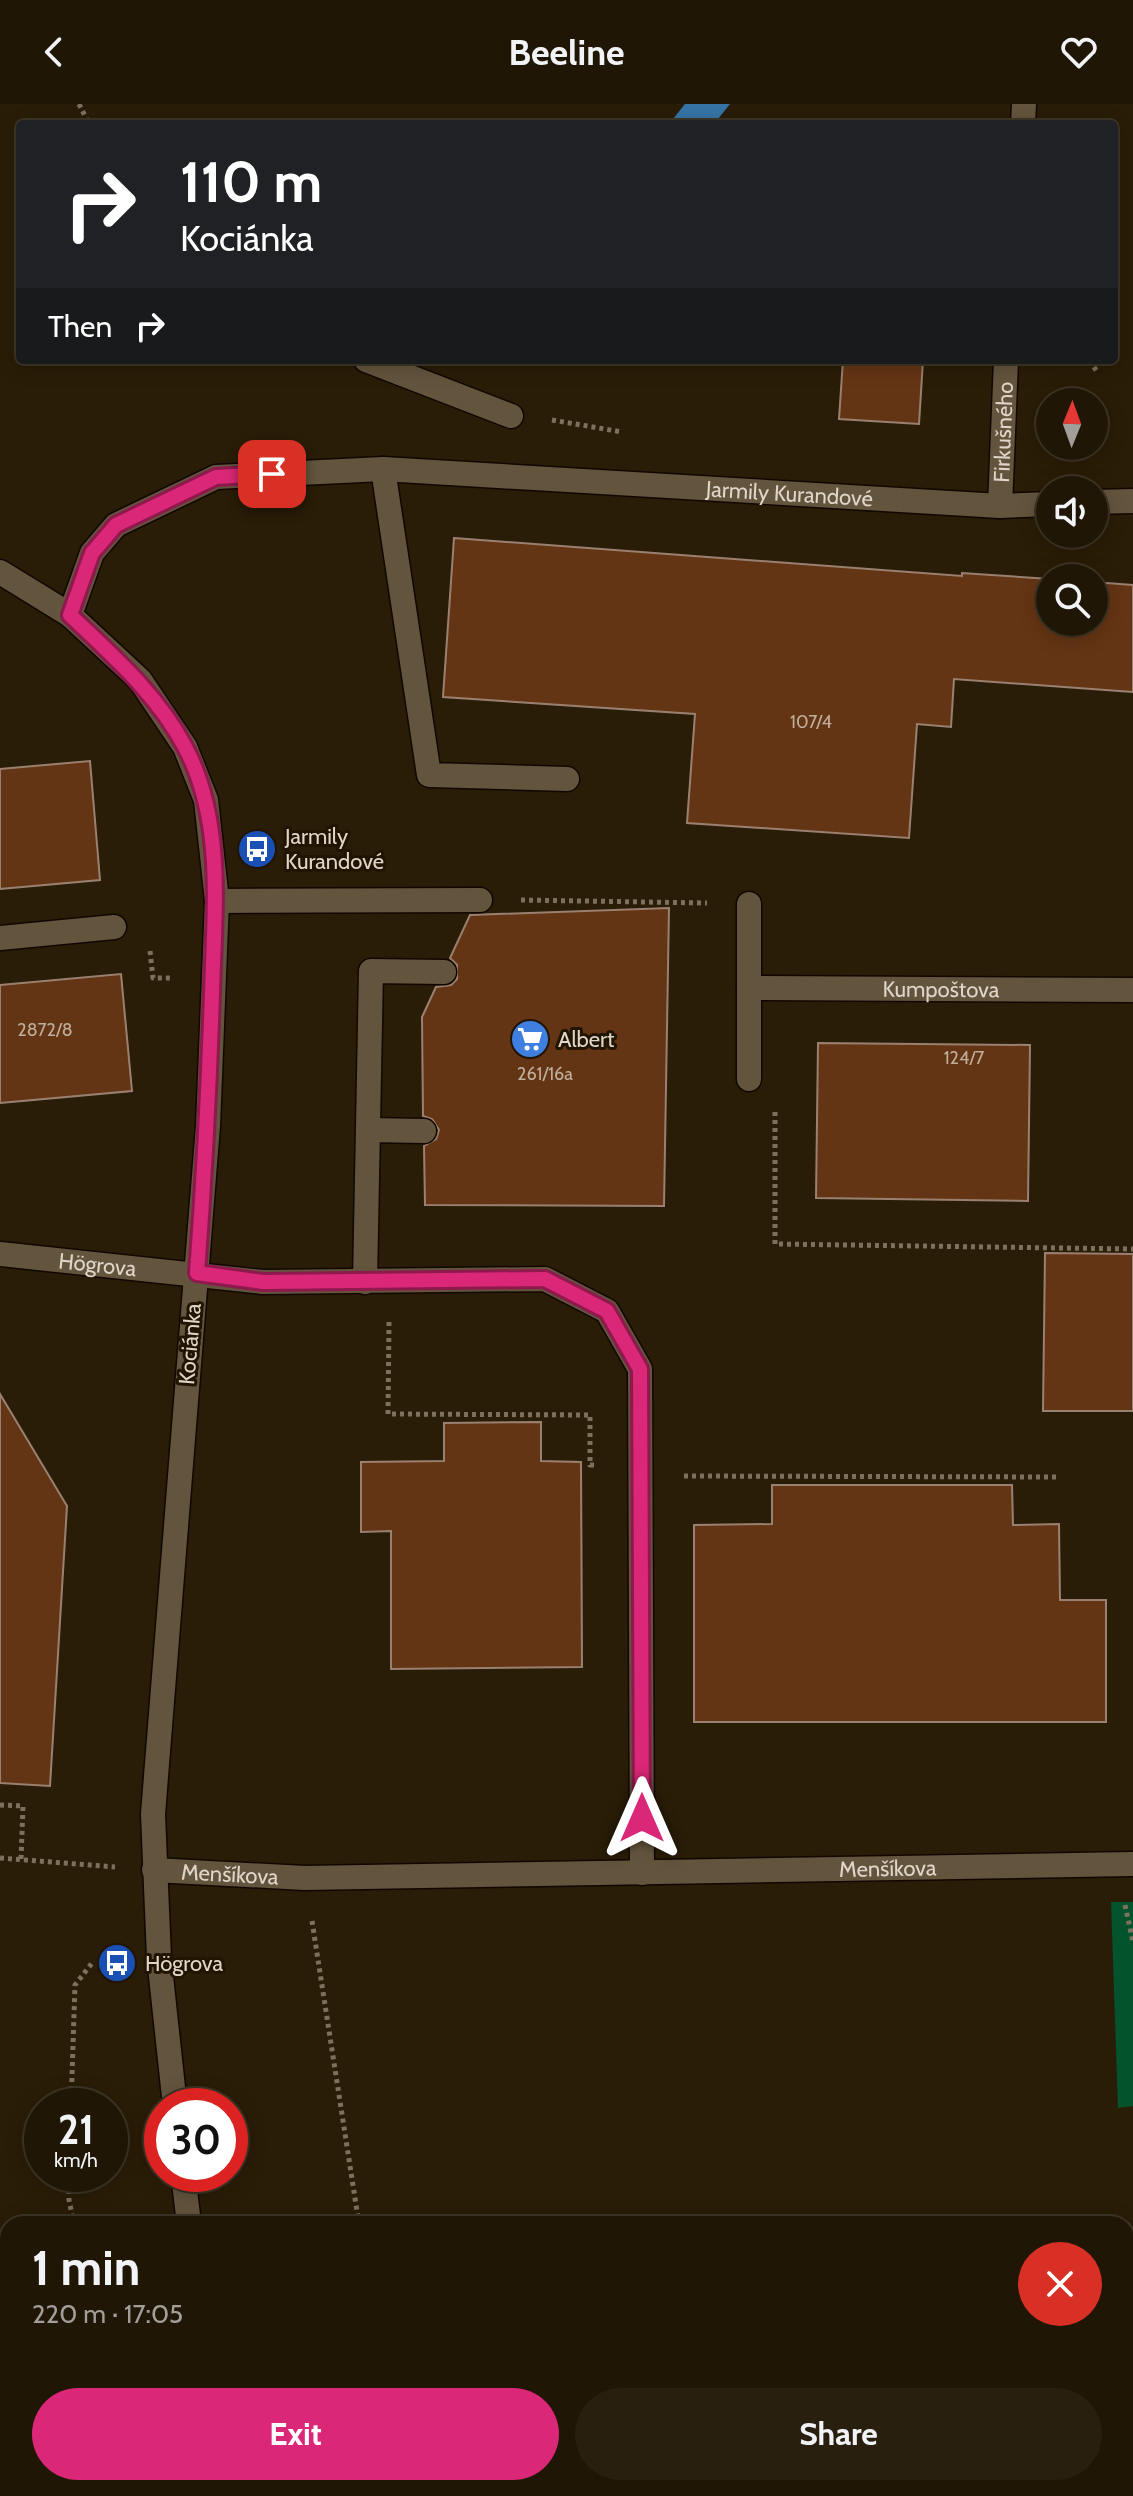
<!DOCTYPE html>
<html lang="en">
<head>
<meta charset="utf-8">
<style>
  :root { --surface:#201605; --page:#281f0f; --text:#f1f3f6; --muted:#a29f9a; --line:#3d3527; --accent:#db2777 }
  body { margin:0; font-family:Cabin,sans-serif; background:var(--page); color:var(--text); height:100vh; display:flex; flex-direction:column; font-size:30px; white-space:nowrap }
  * { box-sizing:border-box; margin:0 }
  p { font-size:26px; color:var(--muted) }
  .icon { flex:none; width:44px; height:44px; fill:none; stroke:currentColor; stroke-width:2; stroke-linecap:round; stroke-linejoin:round }
  .map { position:relative; flex:1; overflow:hidden }
  .sheet { position:absolute; left:0px; top:2112px; width:1134px; height:280px; display:flex; flex-direction:column; background:var(--surface); border-radius:24px 24px 0 0; box-shadow:0 4px 20px #0003,0 0 0 2px var(--line) }
  .sheet>* { flex:none }
  .hud { position:absolute; left:16px; top:16px; width:1102px; height:244px; border-radius:8px; box-shadow:0 4px 20px #0003,0 0 0 2px var(--line); background:#202124; color:#fff; overflow:hidden }
  .needle { width:52px; rotate:1deg }
  .controls { position:absolute; left:1036px; top:284px; display:grid; gap:16px }
  .controls a { display:grid; place-items:center; width:72px; height:72px; border-radius:50%; background:var(--surface); box-shadow:0 4px 20px #0003,0 0 0 2px var(--line); font-size:40px }
  .speed { position:absolute; left:24px; top:1984px; display:flex; gap:16px; font-size:40px; font-weight:700; text-align:center }
  .speed>* { display:grid; place-content:center; width:104px; height:104px; border-radius:50%; background:var(--surface); box-shadow:0 4px 20px #0003,0 0 0 2px var(--line); line-height:1 }
  .speed small { font-size:20px; font-weight:400 }
  .speed .limit { border:12px solid #d22; background:#fff; color:#111 }
  .pin { position:absolute; display:grid; place-items:center; width:68px; height:68px; color:#fff; margin:-34px; border-radius:16px; box-shadow:0 4px 12px #0006 }
  .me { position:absolute; width:88px; margin:-44px; rotate:0deg; stroke-linejoin:round; filter:drop-shadow(0 0 6px #0008) }
  .turn { display:flex; align-items:center; gap:28px; height:168px; padding:0 32px; font-size:36px }
  .turn .icon { width:104px; height:104px; stroke-width:2.5 }
  .turn b { display:block; font-size:56px; line-height:68px }
  .then { display:flex; align-items:center; height:76px; padding:0 32px; background:#0003; gap:16px; font-size:30px }
  .round { display:grid; place-items:center; flex:none; width:84px; height:84px; border-radius:42px; background:var(--page) }
  .head { display:flex; align-items:center; justify-content:space-between; height:136px; padding:0 32px }
  h1 { font-size:48px; font-weight:700; line-height:60px }
  .action { display:flex; gap:16px; margin-top:auto; padding:16px 32px }
  .action a { flex:1; height:92px; border-radius:48px; background:var(--accent); color:#fff; font-size:32px; font-weight:700; line-height:92px; text-align:center }
  .action a+a { background:var(--page); color:var(--text) }
  header { display:flex; justify-content:space-between; align-items:center; height:104px; padding:0 32px; background:var(--surface); font-size:36px; font-weight:700 }
  .map>svg:first-child { display:block }
</style>
</head>
<body>
<header><svg class="icon" aria-label="back" viewBox="0 0 24 24"><path d="M15 5l-7 7 7 7"/></svg>Beeline<svg class="icon" aria-label="heart" viewBox="0 0 24 24"><path d="M12 20l-8-8c-3-5 5-10 8-4 3-6 11-1 8 4z"/></svg></header>
<div class="map">
<svg width="1133" height="2392" viewBox="0 0 1133 2392">
  <rect width="100%" height="100%" fill="#2a1d07"/>
  <path fill="#03532c" d="M1111,1798H1133V2002L1118,2004Z"/>
  <path fill="#3674a6" d="M685,0H730L714,20H669Z"/>
  <path fill="#643514" stroke="#9a8070" stroke-width="2" d="M843,256H923L919,320L839,315Z
    M454,434L962,472V469L1050,475V518H1094V478L1133,481V588L954,575L951,623L917,620L909,734L687,719L695,610L443,593Z
    M90,657L100,776L0,785V665Z
    M669,804L664,1102L425,1101L424,1042L436,1035L439,1026L432,1015L423,1012L422,913L436,883L451,881L457,875V861L450,854L470,811Z
    M121,870L132,987L0,999V881Z
    M818,939L1030,941L1028,1097L816,1094Z
    M1045,1149L1133,1150V1307H1043Z
    M0,1290L67,1402L50,1682L0,1679Z
    M541,1318V1357L581,1358L582,1563L391,1565V1427L361,1428V1358L444,1357V1319Z
    M772,1381H1012L1013,1421L1059,1420L1060,1496H1106V1618H694V1421L772,1420Z"/>
  <g fill="none" stroke-linecap="round" stroke-linejoin="round">
    <defs>
      <path id="service" d="M366,256L511,312
        M383,365L429,671L567,675
        M217,797L480,796
        M368,1026L424,1027
        M365,1178L371,867L444,868"/>
      <g id="minor">
        <path d="M1023,20L1024,0"/>
        <path d="M1094,398L1133,397"/>
        <path id="s1" d="M1000,402L1006,256"/>
        <path id="s2" d="M70,511L92,449L116,421L216,373L383,365L1000,402L1050,400"/>
        <path d="M749,800V975"/>
        <path d="M0,834L114,823"/>
        <path id="s3" d="M749,884L1133,886"/>
        <path id="s4" d="M0,1150L263,1178L545,1175L607,1207L640,1265L642,1769"/>
        <path id="s5" d="M154,1766L305,1774L1133,1760"/>
        <path d="M1131,2392L1133,2391"/>
      </g>
      <path id="tertiary" d="M0,468L70,511L140,576L185,643L206,696L217,797L208,1022L153,1710L159,1854L175,2002
        M183,2070L189,2120
        M221,2384L222,2392"/>
    </defs>
    <use href="#service" stroke="#120700" stroke-width="27"/>
    <use href="#minor" stroke="#120700" stroke-width="27"/>
    <use href="#tertiary" stroke="#120700" stroke-width="27"/>
    <path stroke="#7c715f" stroke-width="5" stroke-dasharray="4 4" stroke-linecap="butt" d="M79,0L89,20
      M1090,256L1097,268
      M552,316L622,328
      M521,796L707,799
      M150,847L153,874H171
      M775,1008V1140L1133,1145
      M389,1218L388,1310L590,1311V1361H597
      M684,1372L1058,1373
      M0,1701L23,1702L21,1756
      M0,1754L115,1763
      M1125,1801L1133,1838
      M312,1817L359,2120
      M71,2002L75,1881L92,1859
      M69,2070V2096L74,2120"/>
    <use href="#service" stroke="#63543d" stroke-width="24"/>
    <use href="#minor" stroke="#63543d" stroke-width="24"/>
    <use href="#tertiary" stroke="#63543d" stroke-width="24"/>
  </g>
  <g fill="none" stroke-linecap="round" stroke-linejoin="round">
    <defs>
      <path id="route" d="M272,370L216,373L116,421L92,449L70,511C113,552 157,590 185,643C225,718 214,808 212,889C209,982 204,1075 197,1169L263,1178L545,1175L607,1207L640,1265L642,1714"/>
    </defs>
    <use href="#route" stroke="#8e194d" stroke-width="20"/>
    <use href="#route" stroke="#db2777" stroke-width="14"/>
  </g>
  <defs>
    <symbol id="bus-disc" viewBox="-11 -11 22 22"><circle r="9.5" fill="#1a4fb4" stroke="#211401"/><path d="M-5-6H5V4H4V6H2V4H-2V6H-4V4H-5ZM-3.5-4V0h7V-4ZM-3.5 1.2v1.5H-2V1.2ZM2 1.2v1.5H3.5V1.2Z" fill="#fff"/></symbol>
    <symbol id="supermarket-disc" viewBox="-11 -11 22 22"><circle r="9.5" fill="#3f7fe0" stroke="#211401"/><path d="M-6-5.5h2.5l.6 2H6L4.5 2H-2.5L-4.4-4H-6ZM-1.5 3.2a1.3 1.3 0 1 0 .1 0ZM3 3.2a1.3 1.3 0 1 0 .1 0Z" fill="#fff"/></symbol>
  </defs>
  <g fill-rule="evenodd">
    <use href="#bus-disc" x="235" y="723" width="44" height="44"/>
    <use href="#supermarket-disc" x="508" y="913" width="44" height="44"/>
    <use href="#bus-disc" x="95" y="1837" width="44" height="44"/>
  </g>
  <g text-anchor="middle" dominant-baseline="central" stroke-width="6" stroke-linejoin="round" paint-order="stroke">
    <g font-size="18" fill="#c0ae9c">
      <text x="811" y="618">107/4</text>
      <text x="45" y="926">2872/8</text>
      <text x="964" y="954">124/7</text>
      <text x="545" y="970">261/16a</text>
    </g>
    <g font-size="22" fill="#dfd6c9" stroke="#211401">
      <text stroke="none"><textPath href="#s1" startOffset="74">Firkušného</textPath></text>
      <text stroke="none"><textPath href="#s2" startOffset="788">Jarmily Kurandové</textPath></text>
      <text stroke="none"><textPath href="#s3" startOffset="192">Kumpoštova</textPath></text>
      <text stroke="none"><textPath href="#s4" startOffset="98">Högrova</textPath></text>
      <text transform="translate(190 1240) rotate(-85)">Kociánka</text>
      <text stroke="none"><textPath href="#s5" startOffset="734">Menšíkova</textPath></text>
      <text stroke="none"><textPath href="#s5" startOffset="76">Menšíkova</textPath></text>
    </g>
    <g font-size="22" fill="#dfd6c9" stroke="#211401" text-anchor="start">
      <text x="285" y="732">Jarmily<tspan x="285" dy="25">Kurandové</tspan></text>
      <text x="558" y="935">Albert</text>
      <text x="145" y="1859">Högrova</text>
    </g>
  </g>
</svg>
<div class="controls">
<a><svg class="needle" viewBox="-14 -14 28 28"><path d="M0-13l5 13h-10z" fill="#e53935"/><path d="M0 13l5-13h-10z" fill="#a29f9a"/></svg></a>
<a><svg class="icon" aria-label="sound" viewBox="0 0 24 24"><path d="M4 9h4l5-4v14l-5-4H4zM17 9q2 3 0 6"/></svg></a>
<a><svg class="icon" aria-label="search" viewBox="0 0 24 24"><circle cx="10" cy="10" r="6"/><path d="M15 15l6 6"/></svg></a>
</div>
<div class="speed"><div>21<small>km/h</small></div><div class="limit">30</div></div>
<div class="pin" style="left:272px;top:370px;background:#d93025"><svg class="icon" aria-label="arrive" viewBox="0 0 24 24"><path d="M6 21V4h12l-3 4 3 4H6"/></svg></div>
<svg class="me" style="left:642px;top:1714px" viewBox="-20 -20 40 40"><path d="M0-17L14 15 0 8-14 15z" fill="#db2777" stroke="#fff" stroke-width="4"/></svg>
<div class="hud">
<div class="turn"><svg class="icon" aria-label="right" viewBox="0 0 24 24"><path d="M7 20v-9h11M14 6l5 5-5 5"/></svg><div><b>110 m</b>Kociánka</div></div>
<div class="then">Then<svg class="icon" aria-label="right" viewBox="0 0 24 24"><path d="M7 20v-9h11M14 6l5 5-5 5"/></svg></div>
</div>
<section class="sheet">
<div class="head"><div><h1>1 min</h1><p>220 m · 17:05</p></div><a class="round" style="background:#d93025;color:#fff"><svg class="icon" aria-label="close" viewBox="0 0 24 24"><path d="M6 6l12 12M18 6L6 18"/></svg></a></div>
<div class="action"><a>Exit</a><a>Share</a></div>
</section>
</div>
</body>
</html>
